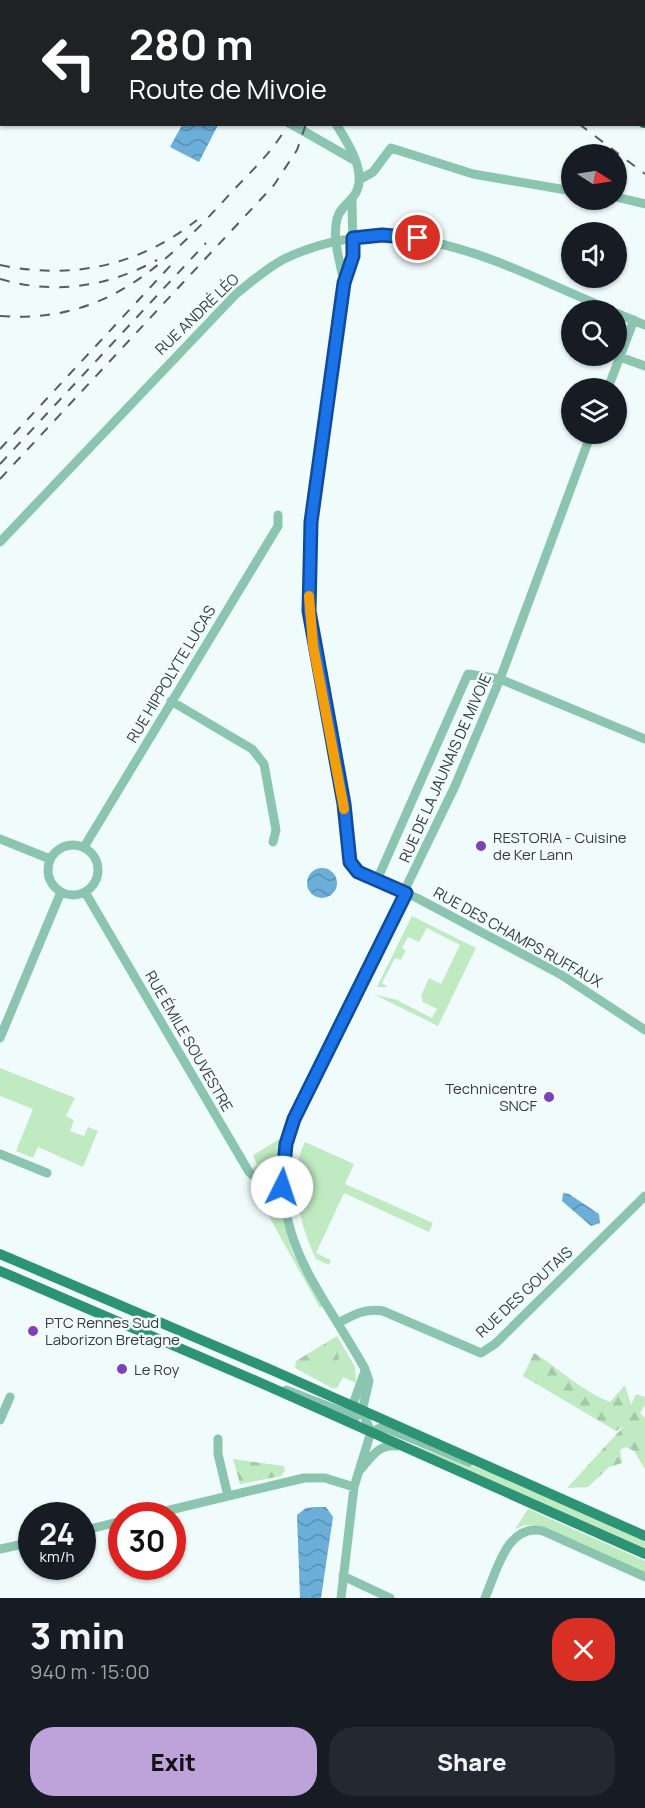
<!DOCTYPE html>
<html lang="en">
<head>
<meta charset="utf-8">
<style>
  :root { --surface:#171b24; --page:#242831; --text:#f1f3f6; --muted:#9ea1a6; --accent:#bda3da }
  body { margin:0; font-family:Manrope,sans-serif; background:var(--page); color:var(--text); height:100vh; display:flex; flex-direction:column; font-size:22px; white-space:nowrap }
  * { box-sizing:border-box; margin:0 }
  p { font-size:20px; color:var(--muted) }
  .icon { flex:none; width:33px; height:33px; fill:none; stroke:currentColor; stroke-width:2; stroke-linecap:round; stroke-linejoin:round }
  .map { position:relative; height:1598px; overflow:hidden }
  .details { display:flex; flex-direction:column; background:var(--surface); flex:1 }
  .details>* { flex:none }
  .hud { position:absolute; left:0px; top:0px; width:645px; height:126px; box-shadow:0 2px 4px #0004; background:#202124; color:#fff; overflow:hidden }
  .needle { width:39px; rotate:102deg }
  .buttons { position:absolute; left:561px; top:144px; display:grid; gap:12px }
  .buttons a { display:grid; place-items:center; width:66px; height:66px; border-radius:50%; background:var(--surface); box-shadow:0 2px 4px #0004; font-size:30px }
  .speed { position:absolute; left:18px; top:1502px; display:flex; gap:12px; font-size:30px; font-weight:700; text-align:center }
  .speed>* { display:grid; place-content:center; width:78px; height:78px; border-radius:50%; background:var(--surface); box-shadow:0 2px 4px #0004; line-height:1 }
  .speed small { font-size:15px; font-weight:400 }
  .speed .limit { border:9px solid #d22; background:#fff; color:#111 }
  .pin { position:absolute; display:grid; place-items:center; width:51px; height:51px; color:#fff; margin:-26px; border:3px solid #fff; border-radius:50%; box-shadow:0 2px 6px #0007 }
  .me { position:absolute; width:66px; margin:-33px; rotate:4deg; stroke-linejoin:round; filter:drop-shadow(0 0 4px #0008) }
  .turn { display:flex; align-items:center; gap:21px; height:126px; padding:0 30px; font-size:27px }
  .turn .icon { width:78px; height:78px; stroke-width:2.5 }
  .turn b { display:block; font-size:42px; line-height:51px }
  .round { display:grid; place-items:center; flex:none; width:63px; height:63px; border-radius:24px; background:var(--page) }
  .summary { display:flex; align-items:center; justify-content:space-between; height:102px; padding:0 30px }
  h1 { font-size:36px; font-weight:800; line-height:45px }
  .primary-button { display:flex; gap:12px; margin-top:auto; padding:12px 30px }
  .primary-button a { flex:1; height:69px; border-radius:24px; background:var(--accent); color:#111; font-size:24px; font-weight:800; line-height:69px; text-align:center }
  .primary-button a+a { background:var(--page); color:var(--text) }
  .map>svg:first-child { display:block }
</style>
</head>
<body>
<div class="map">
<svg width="645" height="1598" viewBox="0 0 645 1598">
  <defs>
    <pattern id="forest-firs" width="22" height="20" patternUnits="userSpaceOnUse" patternTransform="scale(1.5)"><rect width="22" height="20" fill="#bfeac2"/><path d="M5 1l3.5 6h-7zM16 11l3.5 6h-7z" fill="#a5c9a7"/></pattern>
    <pattern id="water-waves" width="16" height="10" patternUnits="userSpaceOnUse" patternTransform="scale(1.5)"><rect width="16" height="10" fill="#6bafd9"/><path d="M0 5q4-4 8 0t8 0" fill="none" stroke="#598fb1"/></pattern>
  </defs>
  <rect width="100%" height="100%" fill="#f0fcfb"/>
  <path fill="#bfeac2" d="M412,916L476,948L438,1026L373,994L397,1000L432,1018L437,1009L423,1002L421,996L429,978L441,984L460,945L427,928L419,942L408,937L402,948L406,950L401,960L395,958L382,983L388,987H377Z
    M0,1068L75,1098L66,1116L74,1120L70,1131L84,1136L88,1127L98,1131L83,1167L38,1147L33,1158L16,1151L33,1109L0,1096Z
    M283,1137L275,1174L267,1178L252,1169L257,1165L253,1155Z
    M305,1142L354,1164L345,1184L433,1223L429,1232L344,1193L316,1253L331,1260L329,1265L316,1259C300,1226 287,1177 305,1142Z
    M251,1184L272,1193L277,1199L292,1251L323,1306L320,1308Z
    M337,1336L355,1367L356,1383L343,1377L337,1388H332L295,1368L296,1361Z
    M406,1443L489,1472L645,1541V1549Z
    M528,1509L645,1561V1573L541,1526L525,1525L515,1529Z"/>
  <path fill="url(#forest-firs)" d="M335,1338L339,1359L309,1372L296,1361Z
    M534,1353C560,1369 582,1391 610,1402L625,1385L631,1405L636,1394L645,1397V1405L640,1413L645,1418V1469L634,1451L626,1447L620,1450L622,1463L609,1467L588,1487L567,1488L624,1426L616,1431L523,1376Z
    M233,1459L284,1466L285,1471L281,1476L240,1484Z"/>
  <path fill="url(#water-waves)" d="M182,125H218L199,162L170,147Z
    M307 883a15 15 0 1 1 30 0a15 15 0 1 1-30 0Z
    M563,1193L569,1194L599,1214L600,1223L591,1226L562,1201Z
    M316,1507H326L333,1517L321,1598H300L297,1515L306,1508Z"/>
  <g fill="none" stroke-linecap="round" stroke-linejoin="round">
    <path stroke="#8bc5b0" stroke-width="9" d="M115,0L117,2
      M291,124L354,160
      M336,124C348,143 370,176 353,197C346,206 340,208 337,219C332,240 340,259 343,279
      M359,180L373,172L391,148L473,174L572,191
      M616,197L645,204
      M352,198L353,256L344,283L311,522L309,611L344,804L350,862L358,872L417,898L560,974L645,1030
      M616,313L645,325
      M620,357L645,366
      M608,388L634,320
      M0,542L236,294C251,282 267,268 284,259C402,202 503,266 611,310
      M171,701L252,749L264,764L276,830L273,842
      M0,839L50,859
      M48 870a25 25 0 1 1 50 0a25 25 0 1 1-50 0Z
      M84,847L278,526V515
      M377,880L468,674L500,679L645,739
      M85,892L249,1172L261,1183L282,1187
      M0,1038L61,892
      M0,1154L47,1173
      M338,1323C354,1315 364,1308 383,1311L481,1353L495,1344L645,1196
      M286,1390L356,1417
      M362,1411L369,1381L365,1369C314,1278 261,1230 294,1119L455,786L500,679L591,434
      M354,1412L352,1407L365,1371
      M0,1420L10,1397
      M371,1432L382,1427L391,1430L469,1462
      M218,1439V1454L228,1496
      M361,1469C372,1456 379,1444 397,1446
      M149,1515L304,1478H325L354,1487
      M82,1531L122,1521
      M0,1549L32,1542
      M343,1576L390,1598
      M341,1598L354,1487L371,1432L362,1411
      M485,1598C496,1573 507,1522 543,1531L645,1577"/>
    <path stroke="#2d9375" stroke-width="10" d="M0,1254L274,1371L645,1536
      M0,1271L261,1383L645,1554"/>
    <path stroke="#257c63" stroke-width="14" d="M457,0L459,2
      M491,0L493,2
      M644,106H645
      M644,121H645"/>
    <path stroke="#575c5c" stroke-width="2" stroke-dasharray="10 10" stroke-linecap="butt" d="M318,0V2
      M424,0L426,2
      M579,124L645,174
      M0,265C72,280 139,266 197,220
      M0,279C54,295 108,287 157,260
      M0,316C105,324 164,266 229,195C250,172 274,151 288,124
      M0,449L172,264
      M0,464L206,243
      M0,479L274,185L297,150L306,124"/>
  </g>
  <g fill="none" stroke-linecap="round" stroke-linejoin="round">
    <defs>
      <path id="route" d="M282,1187L286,1144L294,1119L406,893L358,872L350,862L344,804L309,611L311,522L344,283L353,256V238L382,235L418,238"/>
    </defs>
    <use href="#route" stroke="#114b97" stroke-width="15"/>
    <use href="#route" stroke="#1a73e8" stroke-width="10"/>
    <path stroke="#f59e0b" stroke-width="10" d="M309,596L313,645L344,809"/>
  </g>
  <g fill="#7e41b7" stroke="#f0fcfb" stroke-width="2">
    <circle cx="481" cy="846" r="6"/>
    <circle cx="549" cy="1097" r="6"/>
    <circle cx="33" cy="1331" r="6"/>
    <circle cx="122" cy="1369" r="6"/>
  </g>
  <g text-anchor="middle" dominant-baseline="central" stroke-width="5" stroke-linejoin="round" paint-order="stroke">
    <g font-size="15" fill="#363a3a" stroke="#f0fcfb">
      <text transform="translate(197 314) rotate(-44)">RUE ANDRÉ LÉO</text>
      <text transform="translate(171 674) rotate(-59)">RUE HIPPOLYTE LUCAS</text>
      <text transform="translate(445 768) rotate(-66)">RUE DE LA JAUNAIS DE MIVOIE</text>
      <text transform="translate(518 937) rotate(29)">RUE DES CHAMPS RUFFAUX</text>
      <text transform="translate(189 1041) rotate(60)">RUE ÉMILE SOUVESTRE</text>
      <text transform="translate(524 1292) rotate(-43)">RUE DES GOUTAIS</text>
    </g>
    <g font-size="15" fill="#363a3a" stroke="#f0fcfb" text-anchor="start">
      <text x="493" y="837">RESTORIA - Cuisine<tspan x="493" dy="17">de Ker Lann</tspan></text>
      <text x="537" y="1088" text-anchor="end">Technicentre<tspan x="537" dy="17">SNCF</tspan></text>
      <text x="45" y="1322">PTC Rennes Sud<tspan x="45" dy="17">Laborizon Bretagne</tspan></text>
      <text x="134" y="1369">Le Roy</text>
    </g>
  </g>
</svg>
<div class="buttons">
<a><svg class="needle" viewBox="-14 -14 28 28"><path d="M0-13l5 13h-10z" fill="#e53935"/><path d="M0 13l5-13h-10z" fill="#9ea1a6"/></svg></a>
<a><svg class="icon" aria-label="sound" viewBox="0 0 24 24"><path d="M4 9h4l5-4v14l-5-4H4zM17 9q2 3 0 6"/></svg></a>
<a><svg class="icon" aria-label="search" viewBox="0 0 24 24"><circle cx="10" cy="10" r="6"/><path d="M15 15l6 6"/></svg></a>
<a><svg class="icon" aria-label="layers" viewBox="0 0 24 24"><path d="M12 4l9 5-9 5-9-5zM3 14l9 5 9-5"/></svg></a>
</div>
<div class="speed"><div>24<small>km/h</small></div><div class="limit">30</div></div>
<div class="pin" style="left:418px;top:238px;background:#d93025"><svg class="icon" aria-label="arrive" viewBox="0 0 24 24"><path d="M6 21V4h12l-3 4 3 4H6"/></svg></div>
<svg class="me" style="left:282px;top:1187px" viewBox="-20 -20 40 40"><circle r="19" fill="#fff"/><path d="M0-13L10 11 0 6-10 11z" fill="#1a73e8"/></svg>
<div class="hud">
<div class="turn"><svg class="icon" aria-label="left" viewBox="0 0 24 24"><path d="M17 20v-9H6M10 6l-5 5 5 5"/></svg><div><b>280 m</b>Route de Mivoie</div></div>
</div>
</div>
<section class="details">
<div class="summary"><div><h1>3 min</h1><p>940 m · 15:00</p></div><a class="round" style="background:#d93025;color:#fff"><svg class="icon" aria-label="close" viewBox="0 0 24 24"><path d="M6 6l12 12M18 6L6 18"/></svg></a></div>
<div class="primary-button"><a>Exit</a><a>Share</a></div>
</section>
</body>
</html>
